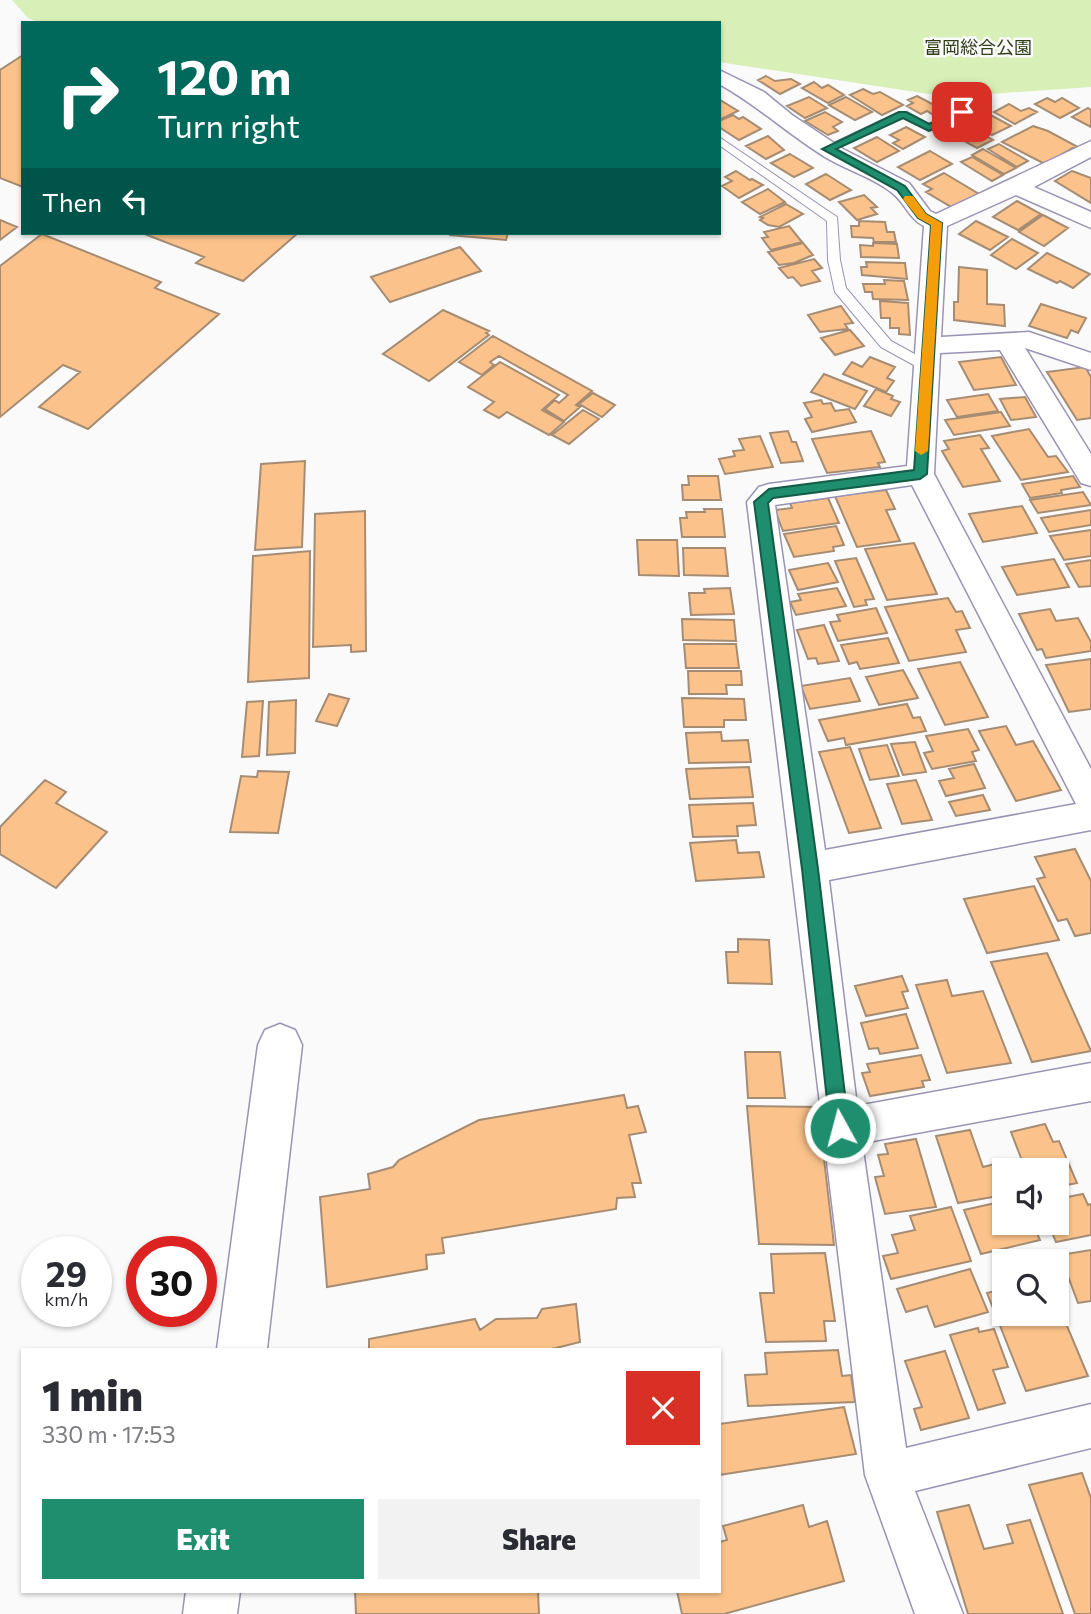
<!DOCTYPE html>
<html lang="en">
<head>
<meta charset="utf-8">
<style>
  :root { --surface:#fff; --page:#f2f2f3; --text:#2b2b33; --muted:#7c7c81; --accent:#1f8e6e }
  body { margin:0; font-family:Commissioner,"Noto Sans JP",sans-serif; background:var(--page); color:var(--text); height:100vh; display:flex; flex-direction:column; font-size:26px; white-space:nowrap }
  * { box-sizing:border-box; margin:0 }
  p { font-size:23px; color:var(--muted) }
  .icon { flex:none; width:38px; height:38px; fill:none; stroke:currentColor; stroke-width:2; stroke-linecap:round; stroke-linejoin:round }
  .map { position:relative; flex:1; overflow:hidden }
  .drawer { position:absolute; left:21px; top:1348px; width:700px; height:245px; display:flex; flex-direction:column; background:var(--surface); border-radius:0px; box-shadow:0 2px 5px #0004 }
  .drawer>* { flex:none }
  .hud { position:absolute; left:21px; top:21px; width:700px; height:214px; border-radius:0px; box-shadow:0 2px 5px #0004; background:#00695c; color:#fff; overflow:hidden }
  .buttons { position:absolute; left:992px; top:1158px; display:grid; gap:14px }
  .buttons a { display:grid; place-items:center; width:77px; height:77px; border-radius:0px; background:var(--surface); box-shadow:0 2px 5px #0004; font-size:35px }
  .speed { position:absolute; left:21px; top:1236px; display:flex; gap:14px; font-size:35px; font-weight:700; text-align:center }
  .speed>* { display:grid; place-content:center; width:91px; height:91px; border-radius:50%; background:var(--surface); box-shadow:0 2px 5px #0004; line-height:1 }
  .speed small { font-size:18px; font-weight:400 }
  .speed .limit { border:10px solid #d22; background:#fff; color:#111 }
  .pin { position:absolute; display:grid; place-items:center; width:60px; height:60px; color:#fff; margin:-30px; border-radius:14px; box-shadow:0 4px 10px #0006 }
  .me { position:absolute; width:77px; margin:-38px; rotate:353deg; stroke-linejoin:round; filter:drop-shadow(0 0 5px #0008) }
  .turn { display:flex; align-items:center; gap:24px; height:147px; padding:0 21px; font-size:32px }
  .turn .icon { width:91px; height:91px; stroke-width:2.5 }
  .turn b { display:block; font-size:49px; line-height:60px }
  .then { display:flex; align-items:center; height:66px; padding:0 21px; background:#0003; gap:14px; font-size:26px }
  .round { display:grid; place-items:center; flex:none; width:74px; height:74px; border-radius:0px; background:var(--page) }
  .head { display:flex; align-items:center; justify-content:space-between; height:119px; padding:0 21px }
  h1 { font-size:42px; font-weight:800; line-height:52px }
  .action { display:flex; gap:14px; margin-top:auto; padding:14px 21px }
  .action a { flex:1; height:80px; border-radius:0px; background:var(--accent); color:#fff; font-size:28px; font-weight:800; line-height:80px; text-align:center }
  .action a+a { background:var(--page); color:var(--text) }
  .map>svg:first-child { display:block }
</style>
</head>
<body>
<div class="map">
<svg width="1091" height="1614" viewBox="0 0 1091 1614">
  <rect width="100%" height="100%" fill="#fafafa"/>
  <path fill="#d8f0b8" d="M12,0H1091V87L948,97L719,62V23H41L28,18Z"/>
  <path fill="#fbc38b" stroke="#a68c73" stroke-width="2" d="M23,55V187L0,178V70Z
    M766,76L775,81L791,79L800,84L780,94L758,80Z
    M814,82L822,88L828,85L844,95L828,103L802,88Z
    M863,89L873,94L880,92L903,105L882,115L850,95Z
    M917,96L932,104L938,102L949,108L935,116L927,111L921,114L907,106L913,103L908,100Z
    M809,97L827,108L805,118L787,106Z
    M846,97L872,112L855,120L829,105Z
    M1047,98L1055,102L1062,98L1079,108L1060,118L1035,104Z
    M719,100H720L738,111L719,120Z
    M1009,104L1021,111L1029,108L1037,112L1015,124L994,112Z
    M1088,108L1091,110V127L1072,117Z
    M825,112L842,122L833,127L838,131L828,135L805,121Z
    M987,113L1011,126L992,135L969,121Z
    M733,115L739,119L743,117L761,129L739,140L719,127V121Z
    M968,126L993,140L977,148L952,134Z
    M1033,126L1048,131L1076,146L1045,164L1002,142Z
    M906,127L925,137L903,149L893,143L899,140L890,135Z
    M768,136L784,150L766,159L746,146Z
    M877,137L899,151L877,162L854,148Z
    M999,144L1028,161L1017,167L988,149Z
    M983,149L1016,168L1004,174L972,155Z
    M930,151L952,164L920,180L898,167Z
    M790,154L813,168L794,177L771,163Z
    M972,157L1003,175L992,181L961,162Z
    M736,171L750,180L752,179L763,185L739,198L722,186L732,181L725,177Z
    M1072,171L1091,178V203L1055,181Z
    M944,173L979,194L953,208L926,192L932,189L923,184Z
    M826,174L851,190L830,200L806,184Z
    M768,189L785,202L760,214L742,202Z
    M864,195L877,207L871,208L877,214L857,220L839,202Z
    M1017,201L1041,214L1018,230L993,217Z
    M786,204L803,214L779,227L768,225L760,220L763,218L760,217Z
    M1043,215L1068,228L1044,246L1019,232Z
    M0,220L17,227L0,240Z
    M859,221L885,222L887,232H894L896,242H874L873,238L852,237L851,226H859Z
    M976,221L1008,237L990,250L959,234Z
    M789,226L802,242L771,250L762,238L768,237L764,232Z
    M142,233H298L243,281L196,263L204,257Z
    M450,233H508L506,240L450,235Z
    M42,234L161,282L155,288L219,314L88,429L39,407L80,372L63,365L0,417V266Z
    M1012,239L1038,253L1016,269L991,255Z
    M803,243L813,255L794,263L779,265L768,252Z
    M873,243L897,244L899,258L861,257L860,245L873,246Z
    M460,247L481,271L390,302L371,277Z
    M1047,253L1090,274L1073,288L1060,281L1057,283L1028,269Z
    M814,259L822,268L812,271L820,281L801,286L793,277L788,278L779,268Z
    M866,262L905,263L907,279L862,275L861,267H867Z
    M959,267L987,270V304L1004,305L1005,326L954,320V302H958Z
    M884,280L904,281L908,300L873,299L872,292H865L863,284H885Z
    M880,301L908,303L910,335L899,334V328H890V318H881Z
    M1041,304L1086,318L1078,333L1071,330L1067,338L1029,326Z
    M841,306L853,323L845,324L848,329L820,332L808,315Z
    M443,310L489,331L486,333L489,335L429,381L383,354Z
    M850,330L864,346L835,355L821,338Z
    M493,336L592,391L576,405L580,407L564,421L545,409L555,400L559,403L568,395L499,356L490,362L494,365L482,375L459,362Z
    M870,357L895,367L887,378L894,381L886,392L843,374L852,362L862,367Z
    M1001,357L1016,385L974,390L959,362Z
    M500,362L559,395L542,410L564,422L549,435L507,412L499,418L484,410L494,402L468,387Z
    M1085,367L1091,377V418L1077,420L1047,372Z
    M824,374L867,391L855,409L811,392Z
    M876,389L893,396L891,399L900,402L891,416L864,406Z
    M593,393L615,405L602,417L579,404Z
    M988,394L998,411L957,417L947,400Z
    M1025,397L1036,417L1011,420L1000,399Z
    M821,400L823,404L831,403L835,411L849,409L856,422L812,432L805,419L812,417L804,403Z
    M583,410L599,419L569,444L552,435Z
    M1001,412L1010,426L954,435L945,420Z
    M1029,429L1048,457L1056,456L1068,472L1021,480L992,436Z
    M788,431L792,442H796L803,461L781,463L770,433Z
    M871,431L885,462L878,463L880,467L827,473L812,439Z
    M980,435L989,448L981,449L1000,481L963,487L942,451L949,449L944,441Z
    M760,436L773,467L725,474L719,459L735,456L733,451L744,450L739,439Z
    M305,461L302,547L255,550L261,464Z
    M688,476H718L721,500H683L682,485H689Z
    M1073,476L1080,487L1061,490L1062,493L1030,498L1022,484Z
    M886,490L895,509L886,510L900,541L857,547L835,496Z
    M1083,492L1091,505L1038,513L1030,500Z
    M828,498L839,523L783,531L775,510L792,508L790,503Z
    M1022,506L1037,533L983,542L969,514Z
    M704,509H722L725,537H682L680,518H687L686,512H705Z
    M1091,510V525L1049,532L1041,518Z
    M365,511L366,651L351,652V645L313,647L315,514Z
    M836,526L844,545L833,547L834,551L794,557L784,534Z
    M1091,530V556L1064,560L1050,536Z
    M637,540H677L679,576L639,575Z
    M914,543L937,594L887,600L865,549Z
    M683,548H725L728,576L684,575Z
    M310,551L309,678L248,682L253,556Z
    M856,558L874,599L865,600L867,605L854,607L835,561Z
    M1054,559L1069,587L1017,595L1002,567Z
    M1091,560V586L1079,587L1066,564Z
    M828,563L838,582L798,590L789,570Z
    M730,588L734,614L691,615L689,593H705L704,589Z
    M837,588L846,606L796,615L790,602L801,600L798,594Z
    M948,598L956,612L962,611L970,628L956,630L966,652L909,661L885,607Z
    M876,608L887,633L838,641L830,622L840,621L837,615Z
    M1050,609L1056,621L1078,618L1091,642V651L1046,658L1042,649L1037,650L1019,614Z
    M682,619L734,620L736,641L683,640Z
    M824,625L839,661L818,664L816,658L808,659L797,630Z
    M888,638L899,663L860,669L857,662L849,664L841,645Z
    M684,644H736L739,668H686Z
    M1091,659V709L1069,712L1046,665Z
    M960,662L988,717L945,725L918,669Z
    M903,670L918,698L879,705L866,677Z
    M688,671H741L742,685H726L727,694H689Z
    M850,678L860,701L810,709L801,686Z
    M329,694L349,699L337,726L316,721Z
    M682,698L744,699L746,720H724V727H684Z
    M296,700L295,753L267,755L269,702Z
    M263,701L259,756L242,757L247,702Z
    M907,704L913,718L920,717L926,731L846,745L844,738L828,741L819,720Z
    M1006,726L1016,745L1033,741L1061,790L1016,801L979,731Z
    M968,729L979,750L972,752L976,761L932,769L924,753L933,751L926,736Z
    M721,732L722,741L748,740L751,762L689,763L686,733Z
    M915,742L926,772L903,775L891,744Z
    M887,745L899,776L870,780L859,749Z
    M850,747L881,828L849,833L819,752Z
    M974,764L985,788L946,796L939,781L954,778L949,769Z
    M749,767L753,797L690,799L686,769Z
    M258,771L289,772L278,833L230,832L241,776L257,777Z
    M45,780L66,792L56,803L107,832L56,888L0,854V827Z
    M916,780L932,820L902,824L887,784Z
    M983,795L990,810L956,816L949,802Z
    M753,803L756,825L737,826L738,836L693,837L689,805Z
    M736,840L738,853L759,852L764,877L696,881L690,843Z
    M1075,849L1091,881V933L1075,936L1067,919L1058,921L1037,879L1045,877L1035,857Z
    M1034,886L1059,940L987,953L964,899Z
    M738,939L769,940L772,984L728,983L726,952H738Z
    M1047,953L1091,1051L1032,1062L991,962Z
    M902,976L908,991L902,992L908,1008L866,1016L855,986Z
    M947,980L952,996L983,991L1011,1063L947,1073L916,985Z
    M906,1014L918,1048L880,1054L878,1048L869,1049L861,1023Z
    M745,1052H780L785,1098H748Z
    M921,1055L930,1080L922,1081L924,1087L870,1096L862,1073L870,1072L867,1064Z
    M624,1095L627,1108L638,1106L646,1132L629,1135L641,1183H632L635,1197L617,1198L616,1209L442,1238L444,1253L426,1255L427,1269L327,1287L320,1197L370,1189L368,1174L393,1167L399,1160L479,1120Z
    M747,1106L818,1107L834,1245L759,1244Z
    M1045,1124L1053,1142L1059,1141L1077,1183L1057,1187V1171H1026L1011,1132Z
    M970,1130L983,1167L995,1164L1004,1195L958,1203L936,1136Z
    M916,1139L936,1207L885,1214L875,1177L884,1176L878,1155L888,1154L885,1144Z
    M1083,1194L1088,1205L1091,1204V1235L1056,1242L1048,1223H1057V1199Z
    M1004,1201V1223H1032L1040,1240L981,1254L964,1210Z
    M951,1207L971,1261L891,1279L883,1256L898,1253L892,1235L915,1230L910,1216Z
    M1091,1250V1301L1078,1303L1060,1255Z
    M825,1253L835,1321H824L826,1341L766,1342L760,1293H774L771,1254Z
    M970,1269L988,1312L935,1327L927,1306L906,1312L897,1289Z
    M1004,1289V1314H1057V1302L1088,1376L1026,1391L987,1293Z
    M576,1304L580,1342L552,1349H369V1339L475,1319L480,1330L496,1319L537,1318L542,1309Z
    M978,1328L979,1332L994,1329L1008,1367L993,1370L1005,1403L978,1410L950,1335Z
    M838,1350L842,1376L851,1375L855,1402L748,1406L745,1375L767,1374L765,1353Z
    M945,1351L969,1418L921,1430L914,1409L922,1407L905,1361Z
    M844,1407L856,1454L719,1475V1424Z
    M1082,1473L1091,1498V1614H1075L1029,1485Z
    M803,1505L809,1527L827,1521L844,1581L724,1614H682L677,1591H719V1542L727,1540L723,1526Z
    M969,1505L984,1549L1013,1543L1007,1525L1030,1520L1063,1614H968L937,1512Z
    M355,1591H538L539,1614H356Z"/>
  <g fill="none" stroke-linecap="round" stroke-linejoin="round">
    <defs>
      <path id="lane" d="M958,110L968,112L929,131L903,118L831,151L821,149L899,112H907L929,124Z
        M719,137L837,217L840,260L846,288L891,341L931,363V369H921L881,347L835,292L828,260L827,221L719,145Z"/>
      <path id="street" d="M719,70L764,92L792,115L843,149L909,183L930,211L936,214L1091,141V157L1034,187L1091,212V228L1016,195L947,226L941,337L1029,332L1091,353V370L1025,348L1091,454V486L1081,483L1000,350L940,353L934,474L1091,769V830L829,880L857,1106L1091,1063V1101L862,1143L906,1448L1091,1404V1448L915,1491L963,1614H915L865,1475L747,502L759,487L769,484L907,466L924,226C908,218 905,202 891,192C872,177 846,170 825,157C788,134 757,105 719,84ZM912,485L1076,804L825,850L775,505Z"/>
      <path id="secondary" d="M280,1024L295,1030L302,1045L267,1349H217L258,1045L265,1030Z
        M186,1591H240L237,1614H183Z"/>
    </defs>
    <use href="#lane" stroke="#9a94b4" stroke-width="2"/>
    <use href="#street" stroke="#9a94b4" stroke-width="3"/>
    <use href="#secondary" stroke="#9a94b4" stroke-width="3"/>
    <use href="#lane" fill="#fff" fill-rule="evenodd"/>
    <use href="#street" fill="#fff" fill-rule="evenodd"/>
    <use href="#secondary" fill="#fff" fill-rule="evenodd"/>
  </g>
  <path fill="#1f8e6e" stroke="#145c48" stroke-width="2" d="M959,110L968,112L929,131L903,118L836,149L905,186L926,214L942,223L927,474L920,479L773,498L768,503L818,869L849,1128L846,1135L840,1138L833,1135L830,1128L802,869L754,502L769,489L914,470L931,225L918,218L897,190L822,149L899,112H906L929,124Z"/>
  <path fill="#f59e0b" d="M905,196H913L926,214L942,223L928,451L921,455L915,451L931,225L918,218L903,199Z"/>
  <g text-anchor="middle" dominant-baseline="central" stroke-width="5" stroke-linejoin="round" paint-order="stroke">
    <g font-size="18" fill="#303d19" stroke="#fafafa">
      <text x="978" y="47">富岡総合公園</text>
    </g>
  </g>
</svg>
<div class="buttons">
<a><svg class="icon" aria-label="sound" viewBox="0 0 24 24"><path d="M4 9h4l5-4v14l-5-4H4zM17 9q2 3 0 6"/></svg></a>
<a><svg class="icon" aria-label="search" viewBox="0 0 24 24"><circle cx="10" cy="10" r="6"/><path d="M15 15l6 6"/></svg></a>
</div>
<div class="speed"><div>29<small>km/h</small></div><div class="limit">30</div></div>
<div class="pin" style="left:962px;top:112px;background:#d93025"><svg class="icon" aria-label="arrive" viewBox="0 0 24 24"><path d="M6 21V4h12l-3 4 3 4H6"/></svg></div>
<svg class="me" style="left:840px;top:1128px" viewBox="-20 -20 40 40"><circle r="17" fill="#1f8e6e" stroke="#fff" stroke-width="3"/><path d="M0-11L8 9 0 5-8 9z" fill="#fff"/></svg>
<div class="hud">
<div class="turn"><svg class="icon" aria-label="right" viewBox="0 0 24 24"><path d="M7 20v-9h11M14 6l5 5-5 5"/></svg><div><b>120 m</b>Turn right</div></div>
<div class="then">Then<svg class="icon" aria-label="left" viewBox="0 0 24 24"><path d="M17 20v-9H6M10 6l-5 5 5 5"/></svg></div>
</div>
<section class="drawer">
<div class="head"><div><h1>1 min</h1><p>330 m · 17:53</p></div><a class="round" style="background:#d93025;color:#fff"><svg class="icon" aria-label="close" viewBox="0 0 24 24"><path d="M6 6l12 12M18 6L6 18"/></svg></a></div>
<div class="action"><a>Exit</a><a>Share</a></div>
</section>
</div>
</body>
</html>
